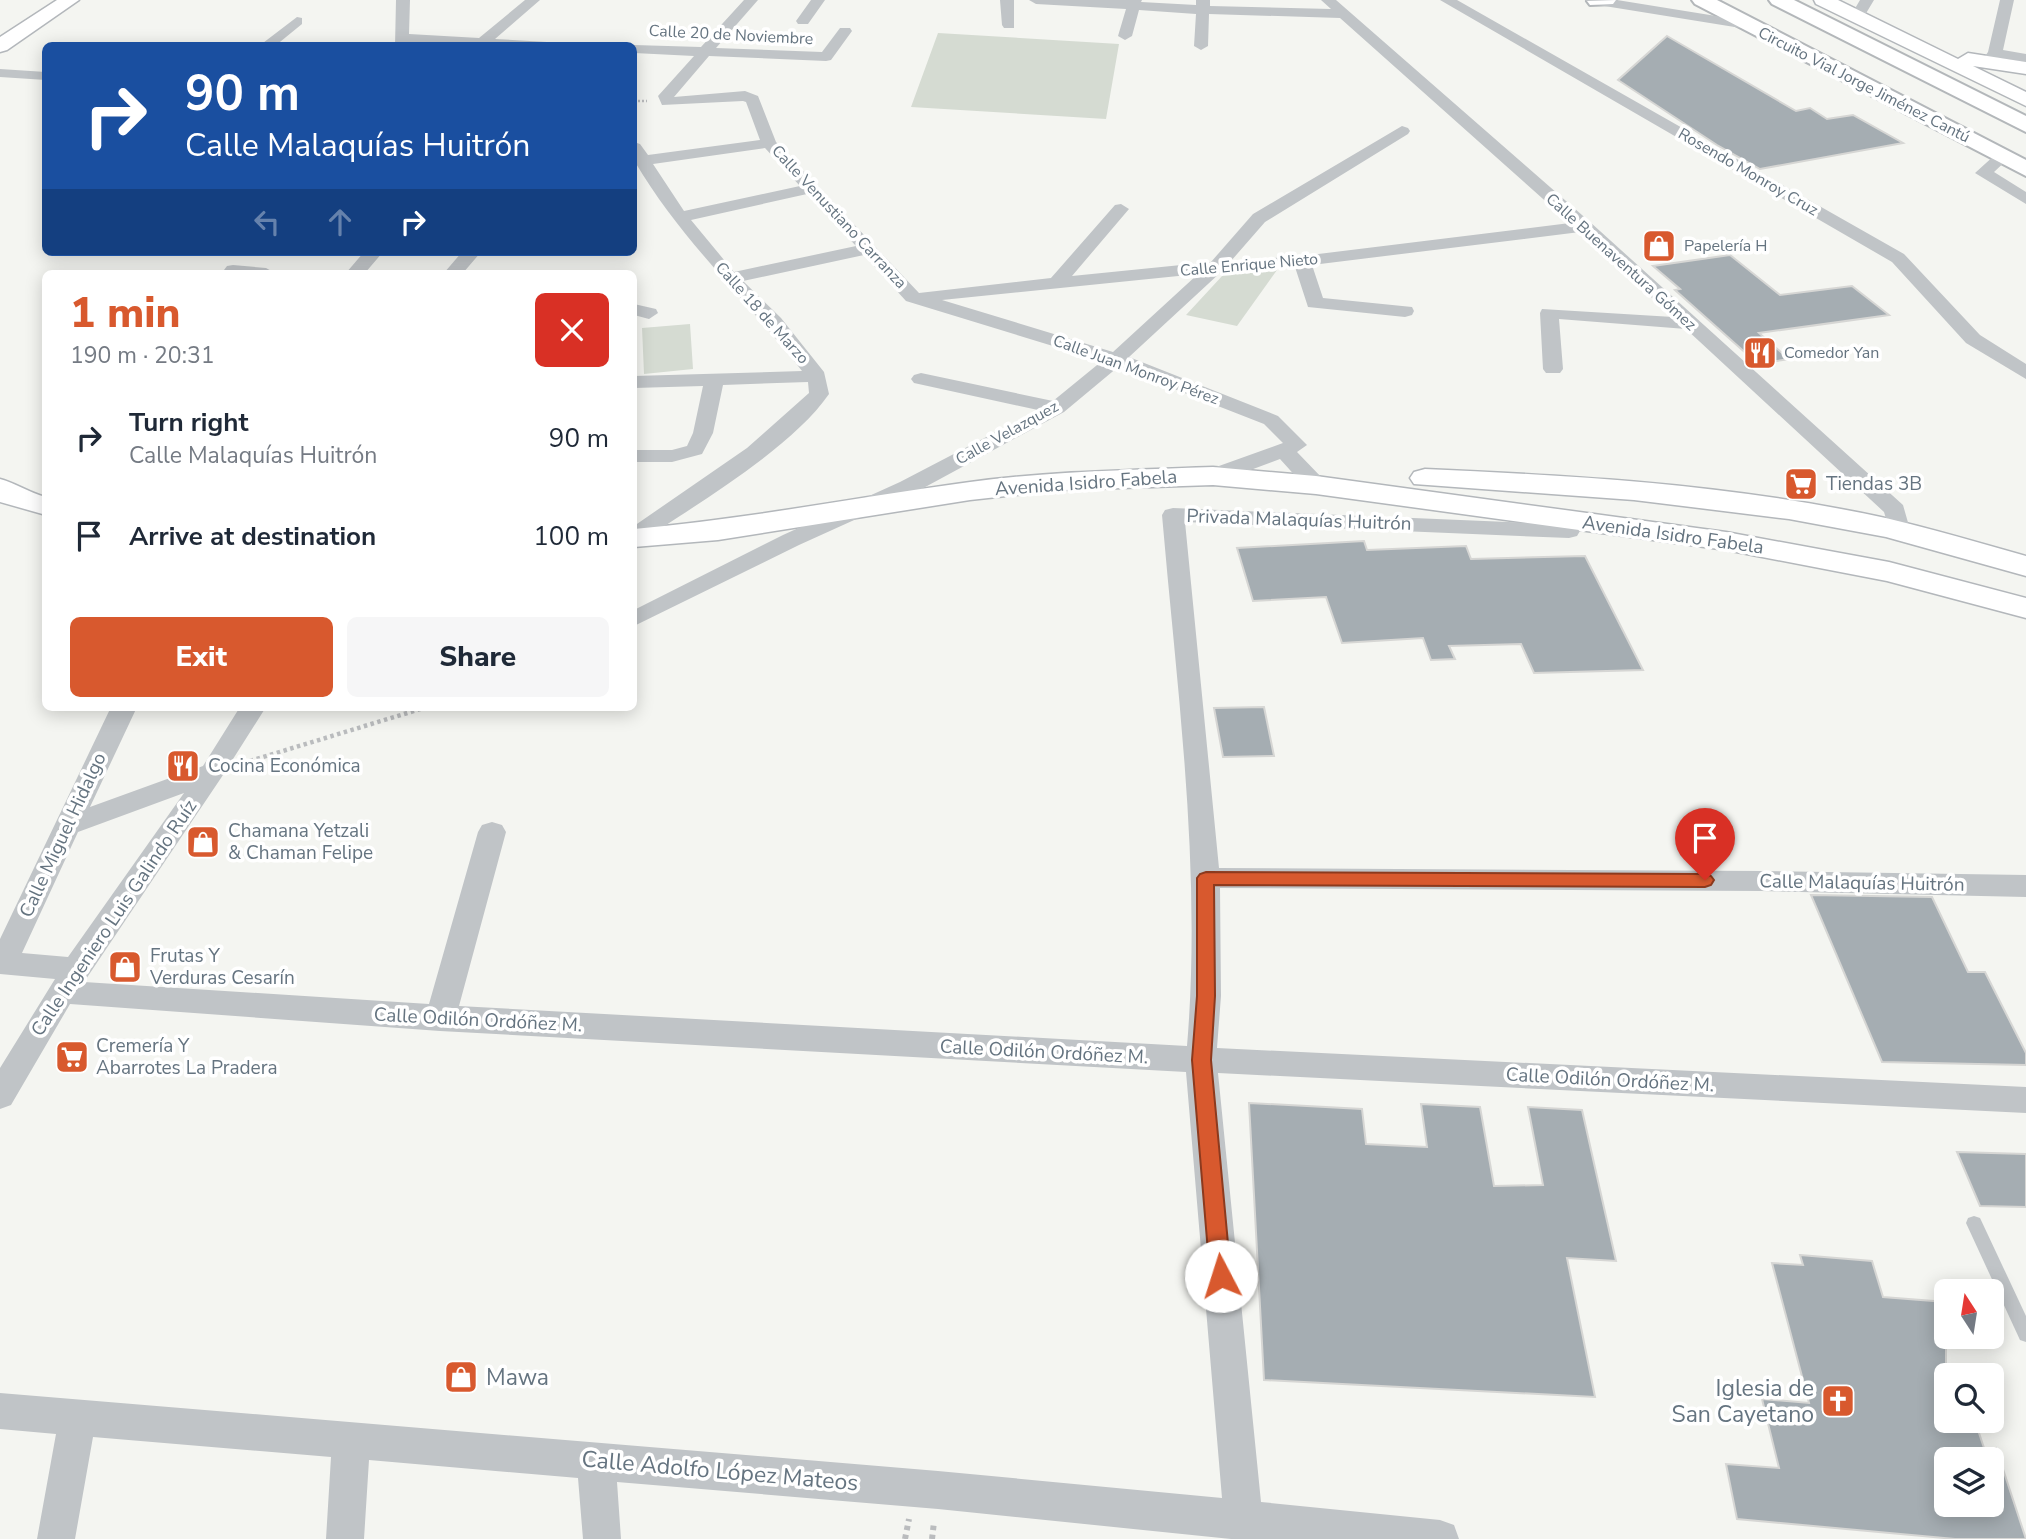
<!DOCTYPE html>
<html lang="en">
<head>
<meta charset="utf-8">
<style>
  :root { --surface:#fff; --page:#f6f6f7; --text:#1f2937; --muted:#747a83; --accent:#d8592e }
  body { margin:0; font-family:"Nunito Sans",sans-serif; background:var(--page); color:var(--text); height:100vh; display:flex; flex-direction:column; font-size:26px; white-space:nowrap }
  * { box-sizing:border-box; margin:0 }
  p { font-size:23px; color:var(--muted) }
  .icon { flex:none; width:38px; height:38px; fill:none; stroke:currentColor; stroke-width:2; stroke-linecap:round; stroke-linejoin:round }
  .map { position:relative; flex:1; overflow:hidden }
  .details { position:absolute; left:42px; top:270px; width:595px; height:441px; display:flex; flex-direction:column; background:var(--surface); border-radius:10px; box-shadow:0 4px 18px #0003 }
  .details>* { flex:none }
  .banner { position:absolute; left:42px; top:42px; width:595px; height:214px; border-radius:10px; box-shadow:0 4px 18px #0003; background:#1a4fa0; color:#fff; overflow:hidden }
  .needle { width:46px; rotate:348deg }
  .controls { position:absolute; left:1934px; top:1279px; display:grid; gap:14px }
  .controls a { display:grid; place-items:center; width:70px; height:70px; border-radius:10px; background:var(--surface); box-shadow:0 4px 18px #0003; font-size:35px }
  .pin { position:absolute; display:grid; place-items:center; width:60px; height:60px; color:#fff; margin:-72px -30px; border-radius:50% 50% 50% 0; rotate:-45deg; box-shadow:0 0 7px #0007 }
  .pin .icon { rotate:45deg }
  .me { position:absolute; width:77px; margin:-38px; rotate:355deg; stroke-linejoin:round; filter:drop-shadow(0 0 5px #0008) }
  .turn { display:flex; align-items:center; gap:24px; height:147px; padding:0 28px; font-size:32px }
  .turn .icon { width:91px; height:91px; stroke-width:2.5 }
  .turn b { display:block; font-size:49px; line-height:60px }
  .lanes { display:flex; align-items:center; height:66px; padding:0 28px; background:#0003; justify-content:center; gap:35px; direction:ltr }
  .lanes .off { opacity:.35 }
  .round { display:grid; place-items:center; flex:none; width:74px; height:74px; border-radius:10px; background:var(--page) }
  .head { display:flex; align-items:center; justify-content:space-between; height:119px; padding:0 28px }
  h1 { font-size:42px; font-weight:800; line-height:52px; color:var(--accent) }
  .button { display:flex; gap:14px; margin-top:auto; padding:14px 28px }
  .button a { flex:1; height:80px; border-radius:10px; background:var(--accent); color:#fff; font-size:28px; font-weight:800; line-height:80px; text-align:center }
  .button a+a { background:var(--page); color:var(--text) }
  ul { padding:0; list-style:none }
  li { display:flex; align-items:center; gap:21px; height:98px; padding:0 28px }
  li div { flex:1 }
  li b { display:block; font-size:26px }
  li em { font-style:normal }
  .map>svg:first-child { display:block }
</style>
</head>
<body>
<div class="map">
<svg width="2026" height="1539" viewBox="0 0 2026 1539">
  <rect width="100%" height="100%" fill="#f4f5f1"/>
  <path fill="#d5dbd2" d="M938,33L1119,44L1106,119L911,107Z
    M1277,270L1237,326L1186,315L1223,275Z
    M690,324L693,369L644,374L642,328Z"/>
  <path fill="#a5adb2" stroke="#d6d6d4" stroke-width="2" d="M1667,36L1796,111L1810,108L1827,119L1853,115L1903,143L1760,169L1717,145L1618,80Z
    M1730,255L1780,295L1852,286L1889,315L1759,333L1789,359L1758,364L1675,290L1680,289L1653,266Z
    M1364,541L1367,550L1466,546L1471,559L1585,556L1643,670L1534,673L1521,644L1449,646L1455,659L1431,660L1423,638L1342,643L1326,597L1253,601L1237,548Z
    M1264,707L1274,756L1223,757L1214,708Z
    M1811,895L1932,897L1968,972H1985L2026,1053V1065L1882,1062Z
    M1249,1103L1362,1109L1366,1144L1427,1147L1421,1104L1480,1107L1494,1186L1543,1185L1528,1107L1582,1110L1616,1261L1567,1258L1595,1397L1264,1380Z
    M1957,1152L2026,1154V1207L1980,1206Z
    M1800,1255L1872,1261L1883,1297L1946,1302V1421H1975L1988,1460H1946V1505H1992V1449L1996,1448L2026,1539H1955L1737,1519L1726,1464L1779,1468L1762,1399L1809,1403L1772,1263L1803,1265Z"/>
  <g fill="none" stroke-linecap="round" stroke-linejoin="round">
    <defs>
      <path id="secondary" d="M57,0H79L7,50L0,52V37Z
        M1814,0H1838L1958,59L1968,53L2026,62V74L1973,66L2026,92V106L1816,4Z
        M1213,467L1316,476L1726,532L1889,562L2026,598V618L1887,581L1726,550L1316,494L1213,485L1062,490L970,500L718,540L634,547V529C747,519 858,497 970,482C1051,471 1132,470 1213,467Z
        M1425,469C1564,475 1704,483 1841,509C1904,520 1965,539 2026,556V576L1886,537L1789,519L1634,500L1414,484L1410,478L1414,472Z
        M0,479C16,483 29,493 46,497V515L0,502Z"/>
      <path id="primary" d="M1616,0L1613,4L1590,5L1587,1Z
        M1692,0H1717L2026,160V176L1695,4Z
        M1769,0H1794L2026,116V132L1772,4Z"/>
    </defs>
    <use href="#secondary" stroke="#b3b7bb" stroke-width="3"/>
    <use href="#primary" stroke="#b3b7ba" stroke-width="4"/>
    <path stroke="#babcbe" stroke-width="2.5" stroke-dasharray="2 2" stroke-linecap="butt" d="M634,101H647"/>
    <path stroke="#babcbe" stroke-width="4.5" stroke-dasharray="3.5 3.5" stroke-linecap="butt" d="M250,761L427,707"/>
    <path stroke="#babcbe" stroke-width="6" stroke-dasharray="4.5 4.5" stroke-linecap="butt" d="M905,1539L909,1519
      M932,1539L934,1522"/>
    <path fill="#c0c4c7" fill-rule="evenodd" d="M1974,1216L1980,1218L2026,1316V1342L2020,1340L1966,1223L1968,1218Z"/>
    <path fill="#c0c4c7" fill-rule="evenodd" d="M396,0H410L409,34L479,38L525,0H540L495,39L547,42L554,46L409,43V46H395Z
      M744,0H758L716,48L822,52L840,28H850L852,31L831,60L826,61L709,56L674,97L745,91L758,96L776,142L919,293L1051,278L1115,205L1121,204L1129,209L1072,276L1211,262L1253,214L1402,126L1408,128L1410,131L1408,134L1265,222L1231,261L1302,256L1570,223L1340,18L1209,14L1208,46L1201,50L1194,46L1196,14L1139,10L1132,36L1125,40L1118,36L1126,9L1036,4L1029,0H1142L1141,2L1196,5V0H1210V6L1331,9L1321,0H1336L1590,222L1903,505L1911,533L1908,538H1892L1884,512L1686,329L1559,319L1563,369L1560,373H1546L1543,369L1540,313L1542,309L1673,317L1580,232L1312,265L1323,298L1412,307L1414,311L1412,315L1405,317L1308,307L1295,267L1221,272L1129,357L1278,416L1307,445L1297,452L1324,480L1327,485L1324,490H1308L1280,459L1221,481H1205L1202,476L1205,471L1283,443L1264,424L1118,367L1064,412L916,492L799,545L634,626V610L783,535L900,482L1038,410L914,383L911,379L914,375L921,373L1053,401L1102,361L906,301L864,255L743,281L781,318L824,372L829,394C791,449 698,503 642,541L634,543V526L747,448L809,393L808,382L723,385L713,433L702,454L672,462H634V450H672L687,446L693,433L703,386L634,388V376L802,371C747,300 681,240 635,162C632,158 633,148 634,142L640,144L648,155L760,140L746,102L743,101L662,105L658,96L694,56L634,53V46H631L634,45L701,47ZM765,148L800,186L684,211L653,164ZM807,194L856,246L734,272L691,220ZM1198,274L1113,352L942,300Z
      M811,0H825L808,24H798L796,21Z
      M1000,0H1014V28H1004L1002,25Z
      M1440,0H1457L1904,254L1980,335L2026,364V379L1966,343L1892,262Z
      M1585,0H1617L1747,21L1754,25L1747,29L1592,4Z
      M1860,0H1874L1862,20H1852L1850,17Z
      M2000,0H2014L2003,50L2026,54V62L1999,58L1993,65L1988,66L1981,62L1988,52Z
      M297,17L302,18V24L275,46H259Z
      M0,69L46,72V80L0,77Z
      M2002,152L2010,157L1994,172L2026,192V204L1975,173L1996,154Z
      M364,252H383L365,273H346Z
      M462,252H481L463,273H444Z
      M233,265L266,268L275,273H226L224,270L227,266Z
      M634,304L656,309L658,313L649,319L634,315Z
      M1173,508L1556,524L1558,515H1574L1580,531L1577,536L1569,538L1185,522L1219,868L1761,871L2026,875V897L1761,891L1220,888L1221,996L1217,1048L2026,1087V1113L1218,1073L1261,1502L1440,1520L1454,1525L1459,1539H1231L938,1509L617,1482L621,1539H583L578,1478L369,1460L364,1539H326L331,1457L93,1437L75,1539H37L56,1434L0,1429V1393L938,1471L1222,1498L1186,1072L440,1031L70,1004L11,1105L0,1109V1068L55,979L0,974V939L111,707H137L90,807L203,766L240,707H266L221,778L84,982L429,1004L478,832L482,825L492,822L502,825L506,832L459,1006L1187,1046C1202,869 1177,691 1162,515L1165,510ZM184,793L68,957L22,953L78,832Z"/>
    <use href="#secondary" fill="#fff" fill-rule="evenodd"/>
    <use href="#primary" fill="#fff" fill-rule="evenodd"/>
  </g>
  <path fill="#d8592e" stroke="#8c3a1e" stroke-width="2" d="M1206,872L1705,874L1711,876L1714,880L1711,885L1705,887L1214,885L1215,996L1211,1060L1231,1276L1228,1282L1221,1285L1214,1282L1210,1276L1192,1060L1197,996V878L1200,874Z"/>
  <defs>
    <symbol id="shop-square" viewBox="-11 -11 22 22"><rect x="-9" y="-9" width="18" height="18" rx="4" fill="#d8592e" stroke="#fff"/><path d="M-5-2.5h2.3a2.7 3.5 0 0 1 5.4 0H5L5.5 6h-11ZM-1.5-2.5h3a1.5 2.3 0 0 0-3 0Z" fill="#fff"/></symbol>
    <symbol id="restaurant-square" viewBox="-11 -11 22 22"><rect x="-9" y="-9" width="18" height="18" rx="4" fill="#d8592e" stroke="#fff"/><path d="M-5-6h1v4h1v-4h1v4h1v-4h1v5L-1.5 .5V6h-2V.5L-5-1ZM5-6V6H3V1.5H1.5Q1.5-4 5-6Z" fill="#fff"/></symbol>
    <symbol id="supermarket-square" viewBox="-11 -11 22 22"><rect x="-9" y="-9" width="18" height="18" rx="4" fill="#d8592e" stroke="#fff"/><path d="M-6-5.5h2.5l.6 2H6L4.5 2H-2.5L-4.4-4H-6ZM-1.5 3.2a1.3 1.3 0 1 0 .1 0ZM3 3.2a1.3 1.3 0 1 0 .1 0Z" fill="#fff"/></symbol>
    <symbol id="church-square" viewBox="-11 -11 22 22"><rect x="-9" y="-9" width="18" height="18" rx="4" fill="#d8592e" stroke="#fff"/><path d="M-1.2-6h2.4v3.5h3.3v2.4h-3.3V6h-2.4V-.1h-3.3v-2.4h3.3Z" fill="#fff"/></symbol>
  </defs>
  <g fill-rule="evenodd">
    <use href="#shop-square" x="1640" y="227" width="38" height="38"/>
    <use href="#restaurant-square" x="1741" y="334" width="38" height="38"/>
    <use href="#supermarket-square" x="1782" y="465" width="38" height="38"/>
    <use href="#restaurant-square" x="164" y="747" width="38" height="38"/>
    <use href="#shop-square" x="184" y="823" width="38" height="38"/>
    <use href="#shop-square" x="106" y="948" width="38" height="38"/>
    <use href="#supermarket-square" x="53" y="1038" width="38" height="38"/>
    <use href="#shop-square" x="442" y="1358" width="38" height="38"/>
    <use href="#church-square" x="1819" y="1382" width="38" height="38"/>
  </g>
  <g text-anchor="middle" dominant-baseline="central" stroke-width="7" stroke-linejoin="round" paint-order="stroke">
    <g font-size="16" fill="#657480" stroke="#fff">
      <text transform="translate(731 35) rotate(3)">Calle 20 de Noviembre</text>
      <text transform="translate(1864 85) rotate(27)">Circuito Vial Jorge Jiménez Cantú</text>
      <text transform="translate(1748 172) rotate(30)">Rosendo Monroy Cruz</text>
      <text transform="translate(839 217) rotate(47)">Calle Venustiano Carranza</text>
      <text transform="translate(1621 262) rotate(42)">Calle Buenaventura Gómez</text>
      <text transform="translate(1249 265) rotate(-5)">Calle Enrique Nieto</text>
      <text transform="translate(762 313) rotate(48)">Calle 18 de Marzo</text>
      <text transform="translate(1136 370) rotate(20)">Calle Juan Monroy Pérez</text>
      <text transform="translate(1007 433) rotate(-29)">Calle Velazquez</text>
    </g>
    <g font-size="16" fill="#657480" stroke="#fff" text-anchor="start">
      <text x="1684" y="246">Papelería H</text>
      <text x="1784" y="353">Comedor Yan</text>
    </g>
    <g font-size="19" fill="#657480" stroke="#fff">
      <text transform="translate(1086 483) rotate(-4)">Avenida Isidro Fabela</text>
      <text transform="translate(1299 520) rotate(2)">Privada Malaquías Huitrón</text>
      <text transform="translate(1673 535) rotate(8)">Avenida Isidro Fabela</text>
      <text transform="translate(63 835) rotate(-65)">Calle Miguel Hidalgo</text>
      <text transform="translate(1862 883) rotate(1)">Calle Malaquías Huitrón</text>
      <text transform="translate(114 918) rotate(-56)">Calle Ingeniero Luis Galindo Ruíz</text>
      <text transform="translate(478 1020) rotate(3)">Calle Odilón Ordóñez M.</text>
      <text transform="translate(1044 1052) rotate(3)">Calle Odilón Ordóñez M.</text>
      <text transform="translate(1610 1080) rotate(3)">Calle Odilón Ordóñez M.</text>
    </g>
    <g font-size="19" fill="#657480" stroke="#fff" text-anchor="start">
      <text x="1826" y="484">Tiendas 3B</text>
      <text x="208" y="766">Cocina Económica</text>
      <text x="228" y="831">Chamana Yetzali<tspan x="228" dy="22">&amp; Chaman Felipe</tspan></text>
      <text x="150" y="956">Frutas Y<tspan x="150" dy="22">Verduras Cesarín</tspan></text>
      <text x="96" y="1046">Cremería Y<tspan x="96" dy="22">Abarrotes La Pradera</tspan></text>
    </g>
    <g font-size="23" fill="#657480" stroke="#fff" text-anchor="start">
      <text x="486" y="1377">Mawa</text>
      <text x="1814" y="1388" text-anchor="end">Iglesia de<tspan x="1814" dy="26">San Cayetano</tspan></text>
    </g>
    <g font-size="23" fill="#657480" stroke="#fff">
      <text transform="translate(720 1471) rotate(5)">Calle Adolfo López Mateos</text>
    </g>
  </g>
</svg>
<div class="controls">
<a><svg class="needle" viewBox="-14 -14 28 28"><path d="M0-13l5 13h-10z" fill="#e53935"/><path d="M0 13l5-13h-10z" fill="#747a83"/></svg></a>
<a><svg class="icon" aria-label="search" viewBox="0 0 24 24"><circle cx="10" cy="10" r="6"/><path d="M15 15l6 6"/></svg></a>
<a><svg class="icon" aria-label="layers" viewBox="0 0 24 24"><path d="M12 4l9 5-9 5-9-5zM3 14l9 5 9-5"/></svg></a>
</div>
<div class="pin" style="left:1705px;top:880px;background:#d93025"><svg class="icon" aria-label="arrive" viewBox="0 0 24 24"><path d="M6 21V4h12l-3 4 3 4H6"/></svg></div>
<svg class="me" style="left:1221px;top:1276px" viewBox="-20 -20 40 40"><circle r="19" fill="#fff"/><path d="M0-13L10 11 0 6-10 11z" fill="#d8592e"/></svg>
<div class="banner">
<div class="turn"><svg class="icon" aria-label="right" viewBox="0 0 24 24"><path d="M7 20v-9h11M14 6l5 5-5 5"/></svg><div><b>90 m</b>Calle Malaquías Huitrón</div></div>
<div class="lanes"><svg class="icon off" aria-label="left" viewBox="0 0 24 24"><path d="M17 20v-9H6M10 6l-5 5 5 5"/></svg><svg class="icon off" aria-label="ahead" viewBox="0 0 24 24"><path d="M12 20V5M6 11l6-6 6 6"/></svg><svg class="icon" aria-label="right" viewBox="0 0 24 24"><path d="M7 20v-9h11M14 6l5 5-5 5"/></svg></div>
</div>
<section class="details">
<div class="head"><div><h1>1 min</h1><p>190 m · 20:31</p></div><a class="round" style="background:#d93025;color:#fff"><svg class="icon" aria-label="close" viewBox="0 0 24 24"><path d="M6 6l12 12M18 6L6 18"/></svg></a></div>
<ul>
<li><svg class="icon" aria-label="right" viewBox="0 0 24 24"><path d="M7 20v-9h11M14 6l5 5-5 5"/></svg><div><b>Turn right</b><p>Calle Malaquías Huitrón</p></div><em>90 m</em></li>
<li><svg class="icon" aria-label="arrive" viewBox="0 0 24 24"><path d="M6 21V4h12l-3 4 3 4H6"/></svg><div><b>Arrive at destination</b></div><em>100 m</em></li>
</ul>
<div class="button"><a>Exit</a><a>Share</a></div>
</section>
</div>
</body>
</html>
